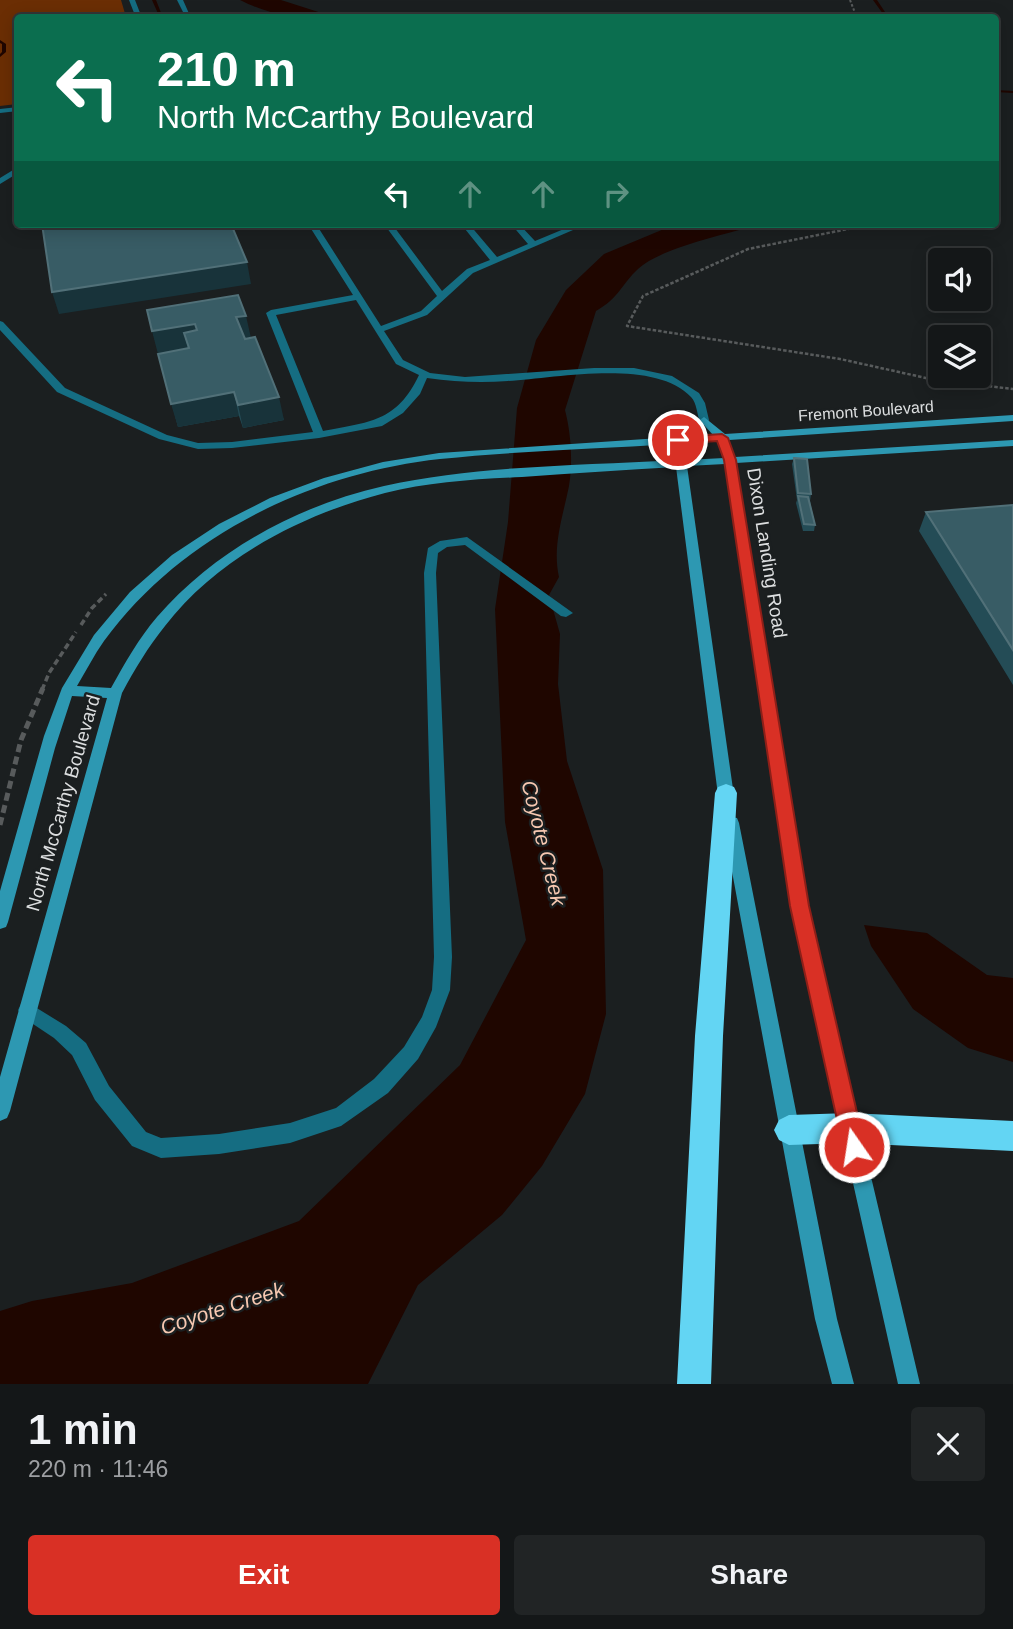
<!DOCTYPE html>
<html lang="en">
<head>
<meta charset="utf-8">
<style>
  :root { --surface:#141718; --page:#212425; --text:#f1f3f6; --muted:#9d9fa2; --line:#333637; --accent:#d93025 }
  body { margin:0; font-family:Helvetica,sans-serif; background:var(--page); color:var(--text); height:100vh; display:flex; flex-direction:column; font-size:26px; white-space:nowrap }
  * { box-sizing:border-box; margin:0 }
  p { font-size:23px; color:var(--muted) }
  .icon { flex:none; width:38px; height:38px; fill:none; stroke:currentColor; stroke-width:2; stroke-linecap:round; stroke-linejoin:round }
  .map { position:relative; height:1384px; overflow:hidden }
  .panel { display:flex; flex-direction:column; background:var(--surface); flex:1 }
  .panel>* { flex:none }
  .top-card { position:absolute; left:14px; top:14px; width:985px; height:214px; border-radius:7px; box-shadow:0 4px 18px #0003,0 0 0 2px var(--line); background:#0b6e4f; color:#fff; overflow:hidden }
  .buttons { position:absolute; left:928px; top:248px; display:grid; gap:14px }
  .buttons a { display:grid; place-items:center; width:63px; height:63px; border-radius:7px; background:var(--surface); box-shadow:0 4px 18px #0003,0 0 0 2px var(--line); font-size:35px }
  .pin { position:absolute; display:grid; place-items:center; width:60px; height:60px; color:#fff; margin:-30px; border:4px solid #fff; border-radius:50%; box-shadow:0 2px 7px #0007 }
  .me { position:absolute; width:77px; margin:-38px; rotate:347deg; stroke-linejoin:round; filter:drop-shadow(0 0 5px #0008) }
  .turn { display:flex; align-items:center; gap:24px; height:147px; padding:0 28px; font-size:32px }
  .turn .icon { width:91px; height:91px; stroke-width:2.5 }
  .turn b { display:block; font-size:49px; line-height:60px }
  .lanes { display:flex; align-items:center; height:66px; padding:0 28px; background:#0003; justify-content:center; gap:35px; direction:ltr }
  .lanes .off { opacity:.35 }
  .round { display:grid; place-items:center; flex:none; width:74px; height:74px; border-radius:7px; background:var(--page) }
  .overview { display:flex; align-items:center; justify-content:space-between; height:119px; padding:0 28px }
  h1 { font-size:42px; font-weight:700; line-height:52px }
  .action { display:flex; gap:14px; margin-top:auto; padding:14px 28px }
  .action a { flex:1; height:80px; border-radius:7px; background:var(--accent); color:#fff; font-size:28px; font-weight:700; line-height:80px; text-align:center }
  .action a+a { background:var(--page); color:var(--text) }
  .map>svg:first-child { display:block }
</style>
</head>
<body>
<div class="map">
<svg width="1013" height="1384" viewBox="0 0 1013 1384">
  <rect width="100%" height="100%" fill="#1b1f20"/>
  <path fill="#6b2e04" d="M0,0H121L126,17L18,18L17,104L0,106Z"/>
  <path fill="#1f0600" d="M240,0H281L334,17C297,18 274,17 240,0Z
    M676,224H760C729,234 662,247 638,269C621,285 619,298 596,311L565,410C571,433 573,462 569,486C563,516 552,546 559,577L549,595L560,634L558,684L567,761L603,870L606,1014L585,1094L542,1166L502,1215L418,1285L368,1384H0V1311L32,1301L132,1283L299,1221L460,1065L526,940L505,822L495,609L508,522L517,408L536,340L566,290L604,254Z
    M864,925L927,933L987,975L1013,978V1062L968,1048L913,1009L871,946Z"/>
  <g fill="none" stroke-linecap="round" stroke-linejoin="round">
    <path fill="#1f0600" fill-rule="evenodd" d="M152,0H156L163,18H160Z
      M873,0H877L889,18H886Z
      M0,40L6,44V52L0,57V54L2,52V44L0,43Z
      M996,90L1013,91V93L996,92Z
      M923,224H929L924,228L921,226Z"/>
    <path stroke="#585b5c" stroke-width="2" stroke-dasharray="2.5 2" stroke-linecap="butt" d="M850,0L857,18"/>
    <path stroke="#585b5c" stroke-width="2.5" stroke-dasharray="3.5 2" stroke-linecap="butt" d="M873,224L748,249L643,296L627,326L840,359L935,380L1013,389"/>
    <path stroke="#585b5c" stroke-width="3.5" stroke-dasharray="6 3.5" stroke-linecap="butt" d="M81,625L92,608L106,594
      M42,690L49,673L76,632"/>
    <path stroke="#585b5c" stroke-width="5" stroke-dasharray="8 4.5" stroke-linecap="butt" d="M0,825L21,740L43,688"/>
    <path fill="#156d82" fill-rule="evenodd" d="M129,0H135L142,18H136Z
      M177,0H183L191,18H186Z
      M18,107V111L0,113V109Z
      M18,167V173L0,184V178Z
      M308,224H316L381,326L421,311L437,296L384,224H392L442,291L467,269L490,260L461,224H469L497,257L528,244L511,224H519L535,241L576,224H587L473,273L427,315L384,331L403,360L430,373L465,377L594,368H634L672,376L699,393L705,403L709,420L708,422H700C697,415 697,403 691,397C655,358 556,378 508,381C481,383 455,382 427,378L420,394L403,413L382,426L319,438L232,448L198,449L159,439L57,392L0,330V321L3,322L65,388L167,435L198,443L232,442L313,432L266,313L271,310L353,295ZM356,300L396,364L419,375C397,422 369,422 323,431L276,315Z
      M467,537L573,613L566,617L561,616L465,545L447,547L438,553L436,573L452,957L450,990L436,1027L418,1059L388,1093L341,1126L290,1143L219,1154L161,1158L132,1146L95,1100L72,1055L54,1038L21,1016L18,1010L21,1004L27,1002L66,1026L86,1043L109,1086L146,1132L161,1138L219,1134L290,1123L336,1108L374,1079L404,1047L422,1017L432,990L434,957L424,573L428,548L440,541Z"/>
    <path fill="#2d98b2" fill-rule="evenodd" d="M1013,415V421L729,440L735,457L1013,440V446L736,463L807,906L920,1384H898L791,906L725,464L687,466L735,803L732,807L727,809L722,807L719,803L676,467C625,470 573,473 522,477C476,479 429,482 385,493C303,514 217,558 165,626C148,647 135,669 122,693L10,1111L7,1118L0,1121V1077L107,698L72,696L55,748L8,922L6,927L0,929V891L44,736L62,688L94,635L130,592L172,555L219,524L270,498L324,478L383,462L439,453L675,437L704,417L725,434ZM704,425L713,435L690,436ZM718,441L724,458L686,460L684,443ZM673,444L675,460C580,466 478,465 384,486C299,505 215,550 157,617C139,638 125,663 111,688L77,686C86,671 94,655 104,641C181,535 312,473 440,459C517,451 596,449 673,444Z
      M731,817L737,818L739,823L837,1319L854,1384H832L815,1319L723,823L725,818Z"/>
    <path fill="#63d5f3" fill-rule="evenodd" d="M726,784L734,787L737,793L723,1036L711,1384H677L695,1036L715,793L718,787Z
      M850,1113L1013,1121V1151L850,1143L789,1145L779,1140L774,1130L779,1120L789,1115Z"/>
  </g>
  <path fill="#244c56" d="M147,310L250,338L284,420L243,428L239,416L178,427Z
    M794,458L811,494L810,501L815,525L814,531H803L796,503L797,500L792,464Z
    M1013,505V685L919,531L926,512Z"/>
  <path fill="#18333a" d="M247,262L251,284L59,314L52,292Z
    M246,316L251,338L241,340L236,317Z
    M195,324L200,347L184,333L188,349L158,354L152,331Z
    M234,392L239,416L178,427L171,404Z
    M279,397L284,420L243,428L238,405Z"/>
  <path fill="#385c65" stroke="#517078" stroke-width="2" d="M42,224H231L247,262L52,292Z
    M238,295L246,316L236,317L245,339L255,337L279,397L238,405L234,392L171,404L158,354L189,348L184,333L197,330L195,324L152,331L147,310Z
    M794,458L807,459L811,494L798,493Z
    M798,496L808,497L815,525L804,524Z
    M1013,505V650L926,512Z"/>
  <path fill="#d93025" stroke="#8d1f18" stroke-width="2" d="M722,434L728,438L736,460L809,906L865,1147L862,1155L854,1158L846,1155L843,1147L790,906L724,460L717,441L678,444L672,440L678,437Z"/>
  <g text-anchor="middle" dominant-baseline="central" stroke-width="5" stroke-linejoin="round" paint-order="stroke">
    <g font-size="16" fill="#dcdedf" stroke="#1b1f20">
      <text transform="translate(866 411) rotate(-4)">Fremont Boulevard</text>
    </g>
    <g font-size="19" fill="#dcdedf" stroke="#1b1f20">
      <text transform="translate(767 553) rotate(81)">Dixon Landing Road</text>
      <text transform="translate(63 803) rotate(-74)">North McCarthy Boulevard</text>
    </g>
    <g font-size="21" font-style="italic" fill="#f7c8b1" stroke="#1b1f20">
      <text transform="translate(544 843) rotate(76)">Coyote Creek</text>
      <text transform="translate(222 1308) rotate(-18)">Coyote Creek</text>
    </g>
  </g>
</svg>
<div class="buttons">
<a><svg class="icon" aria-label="sound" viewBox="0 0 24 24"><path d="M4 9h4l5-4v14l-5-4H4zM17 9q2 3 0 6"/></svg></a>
<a><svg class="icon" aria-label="layers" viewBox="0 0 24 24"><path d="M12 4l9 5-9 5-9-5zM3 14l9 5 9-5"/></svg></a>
</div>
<div class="pin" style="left:678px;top:440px;background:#d93025"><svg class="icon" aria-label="arrive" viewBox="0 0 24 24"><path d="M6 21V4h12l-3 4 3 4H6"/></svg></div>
<svg class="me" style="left:854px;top:1147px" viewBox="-20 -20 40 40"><circle r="17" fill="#d93025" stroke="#fff" stroke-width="3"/><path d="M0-11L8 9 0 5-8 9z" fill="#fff"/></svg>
<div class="top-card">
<div class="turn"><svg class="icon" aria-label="left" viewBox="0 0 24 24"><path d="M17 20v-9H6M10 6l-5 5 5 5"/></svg><div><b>210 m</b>North McCarthy Boulevard</div></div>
<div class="lanes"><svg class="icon" aria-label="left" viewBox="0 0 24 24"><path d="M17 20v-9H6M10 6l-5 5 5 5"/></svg><svg class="icon off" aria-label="ahead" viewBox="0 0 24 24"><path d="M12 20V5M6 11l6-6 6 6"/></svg><svg class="icon off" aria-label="ahead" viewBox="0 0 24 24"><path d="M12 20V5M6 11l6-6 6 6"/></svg><svg class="icon off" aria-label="right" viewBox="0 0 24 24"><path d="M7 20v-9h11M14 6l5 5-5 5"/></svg></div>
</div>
</div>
<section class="panel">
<div class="overview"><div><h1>1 min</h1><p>220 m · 11:46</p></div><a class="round"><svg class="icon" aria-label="close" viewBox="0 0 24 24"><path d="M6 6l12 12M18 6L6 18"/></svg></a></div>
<div class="action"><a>Exit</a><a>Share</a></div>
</section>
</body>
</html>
